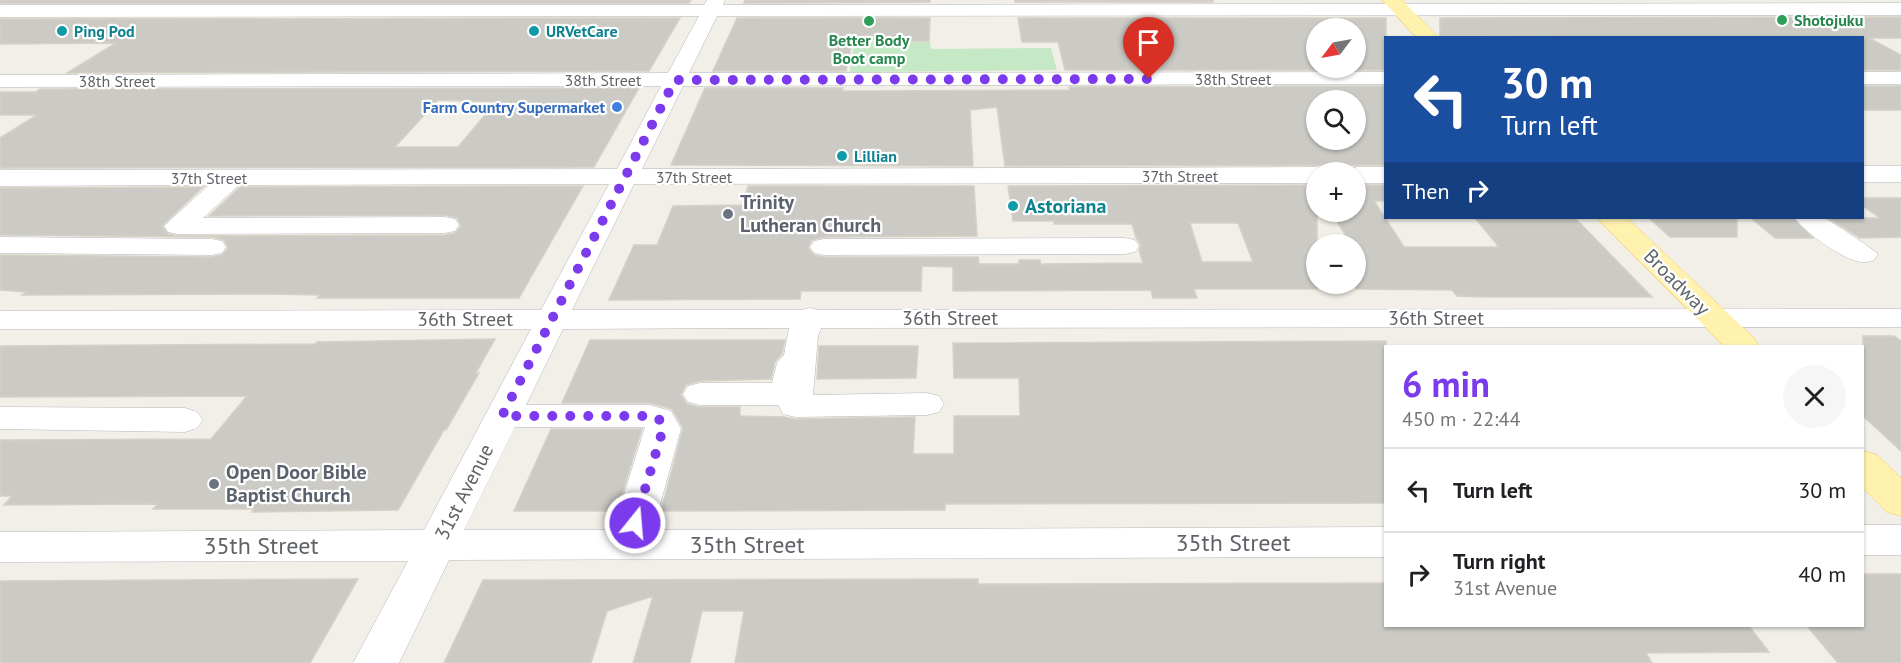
<!DOCTYPE html>
<html lang="en">
<head>
<meta charset="utf-8">
<style>
  :root { --surface:#fff; --page:#f6f6f6; --text:#202124; --muted:#757577; --line:#e0e0e0; --accent:#7c3aed }
  body { margin:0; font-family:"PT Sans",sans-serif; background:var(--page); color:var(--text); height:100vh; display:flex; flex-direction:column; font-size:22px; white-space:nowrap }
  * { box-sizing:border-box; margin:0 }
  p { font-size:20px; color:var(--muted) }
  .icon { flex:none; width:33px; height:33px; fill:none; stroke:currentColor; stroke-width:2; stroke-linecap:round; stroke-linejoin:round }
  .map { position:relative; flex:1; overflow:hidden }
  .sheet { position:absolute; left:1384px; top:345px; width:480px; height:282px; display:flex; flex-direction:column; background:var(--surface); border-radius:0px; box-shadow:0 2px 4px #0004 }
  .sheet>* { flex:none }
  .guide { position:absolute; left:1384px; top:36px; width:480px; height:183px; border-radius:0px; box-shadow:0 2px 4px #0004; background:#1a4fa0; color:#fff; overflow:hidden }
  .needle { width:39px; rotate:238deg }
  .controls { position:absolute; left:1306px; top:18px; display:grid; gap:12px }
  .controls a { display:grid; place-items:center; width:60px; height:60px; border-radius:50%; background:var(--surface); box-shadow:0 2px 4px #0004; font-size:30px }
  .pin { position:absolute; display:grid; place-items:center; width:51px; height:51px; color:#fff; margin:-62px -26px; border-radius:50% 50% 50% 0; rotate:-45deg; box-shadow:0 0 6px #0007 }
  .pin .icon { rotate:45deg }
  .me { position:absolute; width:66px; margin:-33px; rotate:17deg; stroke-linejoin:round; filter:drop-shadow(0 0 4px #0008) }
  .turn { display:flex; align-items:center; gap:21px; height:126px; padding:0 18px; font-size:27px }
  .turn .icon { width:78px; height:78px; stroke-width:2.5 }
  .turn b { display:block; font-size:42px; line-height:51px }
  .then { display:flex; align-items:center; height:57px; padding:0 18px; background:#0003; gap:12px; font-size:22px }
  .round { display:grid; place-items:center; flex:none; width:63px; height:63px; border-radius:32px; background:var(--page) }
  .head { display:flex; align-items:center; justify-content:space-between; height:102px; padding:0 18px }
  h1 { font-size:36px; font-weight:600; line-height:45px; color:var(--accent) }
  ul { padding:0; list-style:none }
  li { display:flex; align-items:center; gap:18px; height:84px; padding:0 18px; border-top:2px solid var(--line) }
  li div { flex:1 }
  li b { display:block; font-size:22px }
  li em { font-style:normal }
  .map>svg:first-child { display:block }
</style>
</head>
<body>
<div class="map">
<svg width="1901" height="663" viewBox="0 0 1901 663">
  <rect width="100%" height="100%" fill="#f1efe8"/>
  <path fill="#c5e8c5" d="M930,42L931,49L1051,48L1057,70L850,72L854,43Z"/>
  <path fill="#cccac5" stroke="#d6d1c6" stroke-width="1.5" fill-rule="evenodd" d="M0,0H691L689,3H0Z
    M745,0H930V2L744,3Z
    M1015,0H1213V2H1015Z
    M1901,17V38H1869L1901,55V70H1863V38L1440,36V18Z
    M680,18L649,71L67,73L116,43L0,44V19Z
    M737,18H930L929,41L852,42L846,71H713Z
    M1018,18H1386V70H1065L1058,42H1022ZM1317,28H1356V68H1317Z
    M1386,86V165L1005,166L997,107L970,110L973,166L671,165L705,88H843L842,91H867L1070,90L1069,87ZM1317,100H1356V142H1317Z
    M1863,86H1901V110H1863Z
    M639,88L594,167L0,168V138L37,115H0V92H36L40,89ZM438,100L496,102L458,147H395Z
    M1317,185V289H1194L1197,298H1153L1151,290L953,291V267L922,266L921,291H801L800,299L609,300L634,245H657L673,206L742,205L748,186H974L977,236L824,237L812,240L808,248L814,255L824,257H978L979,264H1019V260H1040L1041,264L1143,263L1139,250L1141,245L1136,238L1132,224H1054V221H1013L1008,186ZM1190,223H1238L1253,262H1202Z
    M1356,185H1386V201H1374L1404,247H1499L1475,218H1575L1652,297H1482L1457,296L1452,290L1356,289V244H1351L1331,212H1356Z
    M583,186L519,298H317L320,295L269,294L22,295L26,292L0,290V255L212,257L222,255L228,248L224,240L212,237L0,235V188L203,187L162,226L168,234L178,236L445,235L455,233L461,226L457,218L445,215L209,216L240,187Z
    M1863,198H1901V237L1860,238L1828,218H1880L1863,206Z
    M1649,218H1737V237H1670Z
    M1751,218H1793L1813,238H1775Z
    M1863,336H1894L1901,341V451L1863,416Z
    M495,339L476,373H479L446,430H444L398,510L252,512L254,509H153L158,504L4,505L12,496H0V440L211,439L247,396L0,397V346L315,344L317,342Z
    M590,340H785L782,354L775,362L771,379L699,381L686,385L681,395L687,404L699,407H740V416L784,417L795,419L915,417L913,454H954V416H1020L1019,378H954L953,343L1386,341V503L945,504V510L661,511L683,428L672,409L650,403H562Z
    M819,346H918L916,378L817,379Z
    M551,429H642L617,511H514Z
    M1863,574H1901V663H1838L1807,626H1863Z
    M358,579L310,663H0V581Z
    M978,579V584L1386,583V626H1749L1769,652L1646,653L1652,663H735L744,611H702L690,663H633L653,596L607,611L591,663H444L483,580Z"/>
  <g fill="none" stroke-linecap="round" stroke-linejoin="round">
    <defs>
      <path id="minor" d="M707,0H725L723,5L1901,3V15L717,16L689,73L1386,72V84L683,86L642,169L1317,167L1328,172H1317V183L634,184L572,310H801L810,308L819,310L1901,309V327L821,328L818,336L813,395L927,393L939,396L944,404L939,412L927,415L795,417L783,414L778,405H700L688,402L683,394L688,386L700,383H772L777,363L784,355L789,328L563,329L526,405H649L671,411L681,429L653,530L1386,527V557L449,560L399,663H353L408,561L0,562V532L424,530L531,329H0V311L541,310L609,184L239,185L203,218L445,217L455,219L459,225L455,231L445,233L178,234L168,232L164,226L209,185L0,186V170L617,169L661,86L0,87V75L668,73L699,16L0,17V5H704ZM515,427H645L613,530H464Z
        M1863,72H1901V84H1863Z
        M1863,166H1901V182H1863Z
        M1356,167H1386V183H1356V172H1345Z
        M1795,218C1802,217 1815,216 1823,218C1827,218 1876,251 1878,254L1874,260C1871,261 1868,262 1864,262C1847,263 1804,232 1795,218Z
        M0,237L212,239L222,241L226,247L222,253L212,255L0,253Z
        M1125,238L1135,240L1139,246L1135,252L1125,254L824,255L814,253L810,247L814,241L824,239Z
        M0,407L185,408L197,412L203,420L197,428L185,432L0,429Z
        M1863,525H1901V555H1863Z"/>
      <path id="major" d="M1382,0H1402L1439,38H1417Z
        M1597,218H1627L1755,339L1759,346H1724Z
        M1863,451L1877,455L1901,478V516L1887,512L1863,488Z"/>
    </defs>
    <use href="#minor" stroke="#b5b8bc" stroke-width="1"/>
    <use href="#major" stroke="#f2c960" stroke-width="1"/>
    <use href="#minor" fill="#fff" fill-rule="evenodd"/>
    <use href="#major" fill="#fff2af" fill-rule="evenodd"/>
  </g>
  <g fill="none" stroke-linecap="round" stroke-linejoin="round">
    <path stroke="#7c3aed" stroke-width="10" stroke-dasharray="0 18" d="M635,523L663,429L659,419L649,416H502L675,80L1149,79"/>
  </g>
  <g fill="#2e9e5b" stroke="#fff" stroke-width="2">
    <circle cx="1782" cy="20" r="6"/>
    <circle cx="869" cy="21" r="6"/>
  </g>
  <g fill="#0f9aa8" stroke="#fff" stroke-width="2">
    <circle cx="62" cy="31" r="6"/>
    <circle cx="534" cy="31" r="6"/>
    <circle cx="842" cy="156" r="6"/>
    <circle cx="1013" cy="206" r="6"/>
  </g>
  <circle fill="#3f7fe0" stroke="#fff" stroke-width="2" cx="617" cy="107" r="6"/>
  <g fill="#6b7280" stroke="#fff" stroke-width="2">
    <circle cx="728" cy="214" r="6"/>
    <circle cx="214" cy="484" r="6"/>
  </g>
  <g text-anchor="middle" dominant-baseline="central" stroke-width="4.5" stroke-linejoin="round" paint-order="stroke">
    <g font-size="16" font-weight="bold" fill="#27864d" stroke="#fff" text-anchor="start">
      <text x="1794" y="20">Shotojuku</text>
      <text x="869" y="40" text-anchor="middle">Better Body<tspan x="869" dy="18">Boot camp</tspan></text>
    </g>
    <g font-size="16" font-weight="bold" fill="#0d838f" stroke="#fff" text-anchor="start">
      <text x="74" y="31">Ping Pod</text>
      <text x="546" y="31">URVetCare</text>
      <text x="854" y="156">Lillian</text>
    </g>
    <g font-size="16" fill="#5f6368" stroke="#fff">
      <text x="1233" y="79">38th Street</text>
      <text x="603" y="80">38th Street</text>
      <text x="117" y="81">38th Street</text>
      <text x="1180" y="176">37th Street</text>
      <text x="694" y="177">37th Street</text>
      <text x="209" y="178">37th Street</text>
    </g>
    <g font-size="16" font-weight="bold" fill="#366cbe" stroke="#fff" text-anchor="end">
      <text x="605" y="107">Farm Country Supermarket</text>
    </g>
    <g font-size="20" font-weight="bold" fill="#5b616d" stroke="#fff" text-anchor="start">
      <text x="740" y="202">Trinity<tspan x="740" dy="23">Lutheran Church</tspan></text>
      <text x="226" y="472">Open Door Bible<tspan x="226" dy="23">Baptist Church</tspan></text>
    </g>
    <g font-size="20" font-weight="bold" fill="#0d838f" stroke="#fff" text-anchor="start">
      <text x="1025" y="206">Astoriana</text>
    </g>
    <g font-size="20" fill="#5f6368" stroke="#fff">
      <text transform="translate(1677 282) rotate(45)">Broadway</text>
      <text x="950" y="318">36th Street</text>
      <text x="1436" y="318">36th Street</text>
      <text x="465" y="319">36th Street</text>
      <text transform="translate(464 492) rotate(-63)">31st Avenue</text>
    </g>
    <g font-size="24" fill="#5f6368" stroke="#fff">
      <text x="1233" y="542">35th Street</text>
      <text x="747" y="544">35th Street</text>
      <text x="261" y="545">35th Street</text>
    </g>
  </g>
</svg>
<div class="controls">
<a><svg class="needle" viewBox="-14 -14 28 28"><path d="M0-13l5 13h-10z" fill="#e53935"/><path d="M0 13l5-13h-10z" fill="#757577"/></svg></a>
<a><svg class="icon" aria-label="search" viewBox="0 0 24 24"><circle cx="10" cy="10" r="6"/><path d="M15 15l6 6"/></svg></a>
<a>+</a>
<a>−</a>
</div>
<div class="pin" style="left:1149px;top:79px;background:#d93025"><svg class="icon" aria-label="arrive" viewBox="0 0 24 24"><path d="M6 21V4h12l-3 4 3 4H6"/></svg></div>
<svg class="me" style="left:635px;top:523px" viewBox="-20 -20 40 40"><circle r="17" fill="#7c3aed" stroke="#fff" stroke-width="3"/><path d="M0-11L8 9 0 5-8 9z" fill="#fff"/></svg>
<div class="guide">
<div class="turn"><svg class="icon" aria-label="left" viewBox="0 0 24 24"><path d="M17 20v-9H6M10 6l-5 5 5 5"/></svg><div><b>30 m</b>Turn left</div></div>
<div class="then">Then<svg class="icon" aria-label="right" viewBox="0 0 24 24"><path d="M7 20v-9h11M14 6l5 5-5 5"/></svg></div>
</div>
<section class="sheet">
<div class="head"><div><h1>6 min</h1><p>450 m · 22:44</p></div><a class="round"><svg class="icon" aria-label="close" viewBox="0 0 24 24"><path d="M6 6l12 12M18 6L6 18"/></svg></a></div>
<ul>
<li><svg class="icon" aria-label="left" viewBox="0 0 24 24"><path d="M17 20v-9H6M10 6l-5 5 5 5"/></svg><div><b>Turn left</b></div><em>30 m</em></li>
<li><svg class="icon" aria-label="right" viewBox="0 0 24 24"><path d="M7 20v-9h11M14 6l5 5-5 5"/></svg><div><b>Turn right</b><p>31st Avenue</p></div><em>40 m</em></li>
</ul>
</section>
</div>
</body>
</html>
